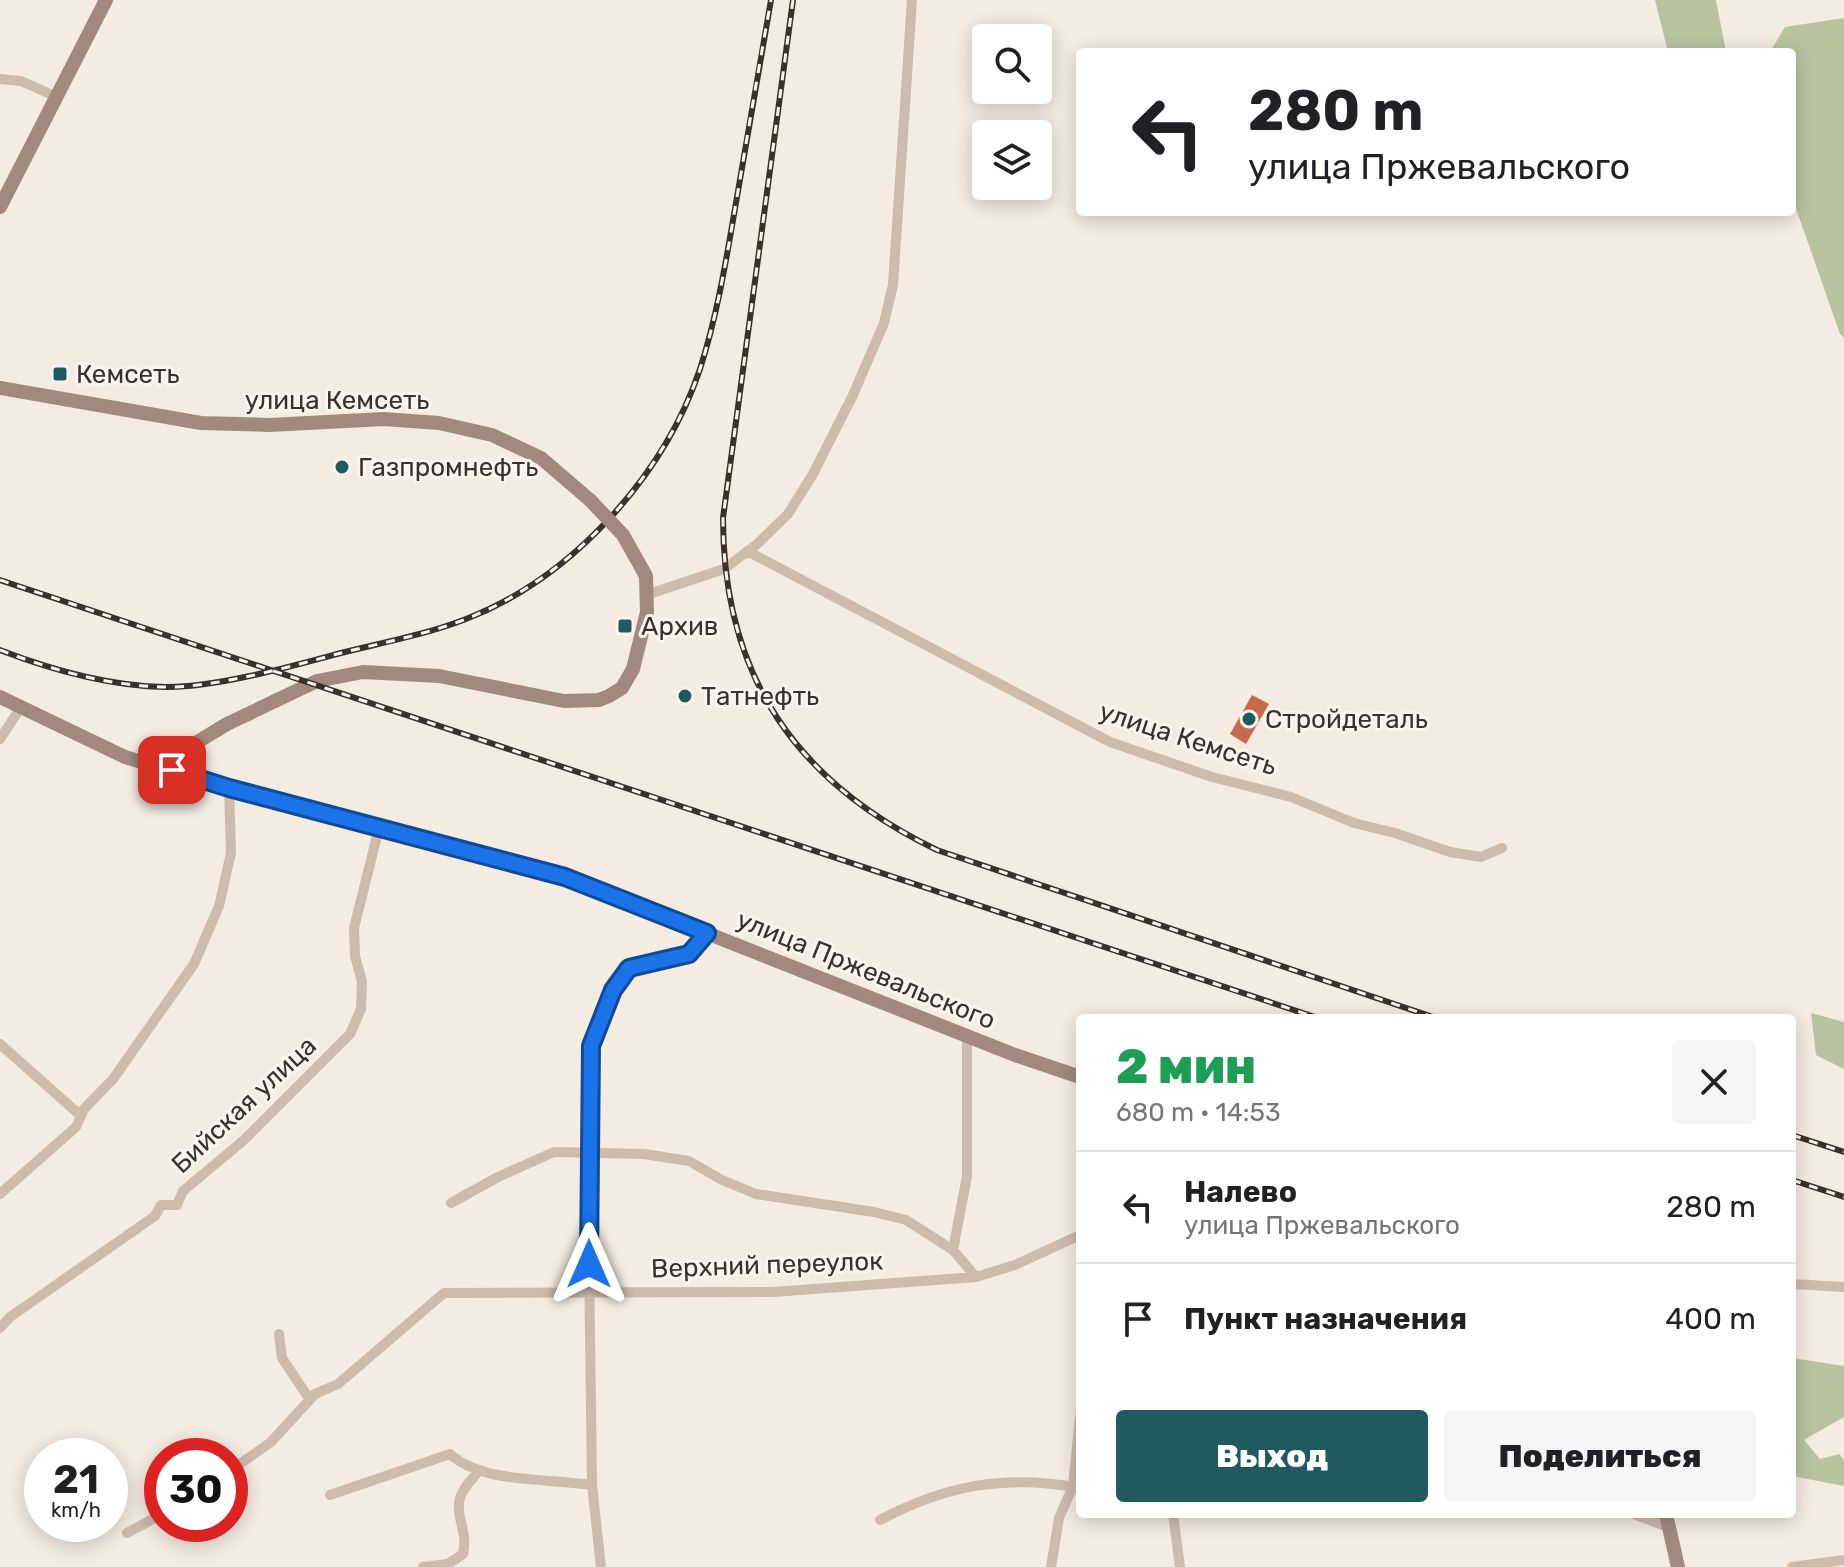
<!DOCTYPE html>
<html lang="ru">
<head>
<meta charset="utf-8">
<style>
  :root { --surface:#fff; --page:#f6f6f6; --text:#202124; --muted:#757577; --line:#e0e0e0; --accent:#1f5a5e }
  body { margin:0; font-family:Rubik,sans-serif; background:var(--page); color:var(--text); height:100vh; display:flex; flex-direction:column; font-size:30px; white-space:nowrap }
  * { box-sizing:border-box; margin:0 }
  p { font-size:26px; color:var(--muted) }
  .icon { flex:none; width:44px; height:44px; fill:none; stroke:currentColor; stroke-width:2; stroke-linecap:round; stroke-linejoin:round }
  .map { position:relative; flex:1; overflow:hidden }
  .drawer { position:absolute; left:1076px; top:1014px; width:720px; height:504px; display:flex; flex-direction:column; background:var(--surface); border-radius:8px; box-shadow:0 4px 20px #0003 }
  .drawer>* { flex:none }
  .guide { position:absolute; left:1076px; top:48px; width:720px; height:168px; border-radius:8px; box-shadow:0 4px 20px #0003; background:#fff; color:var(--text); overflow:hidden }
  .buttons { position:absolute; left:972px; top:24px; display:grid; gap:16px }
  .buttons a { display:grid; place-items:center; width:80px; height:80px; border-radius:8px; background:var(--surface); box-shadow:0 4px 20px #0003; font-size:40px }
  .speed { position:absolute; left:24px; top:1438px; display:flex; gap:16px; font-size:40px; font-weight:700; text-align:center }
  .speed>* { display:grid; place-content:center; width:104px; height:104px; border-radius:50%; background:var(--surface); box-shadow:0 4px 20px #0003; line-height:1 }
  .speed small { font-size:20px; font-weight:400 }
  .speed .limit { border:12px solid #d22; background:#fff; color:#111 }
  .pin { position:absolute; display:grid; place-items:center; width:68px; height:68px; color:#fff; margin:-34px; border-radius:16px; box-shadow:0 4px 12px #0006 }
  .me { position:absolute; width:88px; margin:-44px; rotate:0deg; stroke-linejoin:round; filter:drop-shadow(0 0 6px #0008) }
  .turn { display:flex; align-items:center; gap:28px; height:168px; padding:0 40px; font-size:36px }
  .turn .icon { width:104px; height:104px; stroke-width:2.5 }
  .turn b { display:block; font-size:56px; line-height:68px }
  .round { display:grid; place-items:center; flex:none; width:84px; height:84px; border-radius:8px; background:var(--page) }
  .head { display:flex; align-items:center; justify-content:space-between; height:136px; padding:0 40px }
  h1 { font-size:48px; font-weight:800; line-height:60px; color:#1e9e55 }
  .primary-button { display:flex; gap:16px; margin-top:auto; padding:16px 40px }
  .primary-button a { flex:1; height:92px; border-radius:8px; background:var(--accent); color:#fff; font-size:32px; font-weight:800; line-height:92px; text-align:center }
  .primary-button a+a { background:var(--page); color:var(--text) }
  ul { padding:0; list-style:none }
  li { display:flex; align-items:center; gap:24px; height:112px; padding:0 40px; border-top:2px solid var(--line) }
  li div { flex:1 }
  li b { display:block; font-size:30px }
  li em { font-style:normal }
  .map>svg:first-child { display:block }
</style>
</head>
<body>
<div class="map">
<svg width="1844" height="1567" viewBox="0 0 1844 1567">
  <rect width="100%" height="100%" fill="#f4ebe1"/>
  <path fill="#b8c4a0" d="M1655,0H1716L1726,52H1668Z
    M1844,18V338L1840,334L1792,197V52H1770L1785,27Z
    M1811,1013L1844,1022V1069L1816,1055Z
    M1792,1358L1844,1366V1417L1804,1440L1820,1459L1839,1454L1844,1460V1486L1792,1476Z"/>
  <path fill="#c8694b" d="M1252,695L1269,704L1246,744L1230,734Z"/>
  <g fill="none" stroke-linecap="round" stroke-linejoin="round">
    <path stroke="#cdbbac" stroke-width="10" d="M0,79L21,81L57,97
      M747,551L1110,742L1212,777L1291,797L1354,823L1395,833L1450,852L1481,857L1502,848
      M649,594L724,569L756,545L788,514L813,474L853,395L884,323L893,285L912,0
      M0,739L21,707
      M0,1044L81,1116
      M0,1194L76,1127L84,1109L113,1079L194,964L219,906L231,853L229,788
      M451,1203L498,1177L554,1152L644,1154L689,1161L722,1180L756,1194L874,1212L906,1220L953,1250L976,1277
      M953,1250L967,1176V1036
      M1792,1284L1844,1287
      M0,1328L10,1317L155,1216L161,1205H177L183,1191L244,1140L350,1034L361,1009L362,981L355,956L354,928L379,828
      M279,1334L282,1358L310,1400
      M230,1471L271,1442L315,1394L338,1384L444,1293L773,1292L976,1277L1015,1265L1080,1235
      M330,1495L450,1454C483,1484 549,1478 592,1485
      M1173,1514L1180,1567
      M1634,1514L1668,1527
      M880,1520C946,1485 1006,1474 1080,1488
      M127,1533L162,1514
      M423,1567L448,1564L463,1554C468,1531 457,1521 459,1503C460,1491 472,1479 480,1470
      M601,1567L592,1485L588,1181L591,1046L613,990L629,968L689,954L707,933
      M1051,1567L1059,1518L1073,1486L1080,1417
      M1792,1567L1844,1560"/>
    <path stroke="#a18a7d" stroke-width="14" d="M0,207L106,0
      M0,388L201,423L270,425L384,419L439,423L492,435L541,458L591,501
      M0,697L125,757L229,788L565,877L1015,1055L1080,1077
      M144,760L189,747L227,724L317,681L363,672L439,676L564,701L599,700L609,696L622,688L633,669L647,612L646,576L623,535
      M1666,1514L1678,1567"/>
    <defs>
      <path id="rail" d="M793,0L723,518C723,676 796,782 937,850L1436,1018
        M0,580L1318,1018
        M0,650C52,670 109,686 165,687C213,688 289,667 337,654C380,643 425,635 466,619C572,578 664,476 700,369C718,313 727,255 737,197C748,132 759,66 771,0
        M1792,1135L1844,1152
        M1792,1180L1844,1197"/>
    </defs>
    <use href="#rail" stroke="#3b302b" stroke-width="6"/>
    <use href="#rail" stroke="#fbf5ee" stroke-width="3" stroke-dasharray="9" stroke-linecap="butt"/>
    <path stroke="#a18a7d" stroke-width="14" d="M591,501L623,535"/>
  </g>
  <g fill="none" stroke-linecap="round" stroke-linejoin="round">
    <defs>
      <path id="route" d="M172,770L229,788L565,877L707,933L689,954L629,968L613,990L591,1046L589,1264"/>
    </defs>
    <use href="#route" stroke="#114b97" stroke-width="20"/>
    <use href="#route" stroke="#1a73e8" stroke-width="14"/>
  </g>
  <g fill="#1f5a5e" stroke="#fbf5ee" stroke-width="3">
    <rect x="52" y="366" width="16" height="16" rx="4"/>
    <circle cx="342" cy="467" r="8"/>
    <rect x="617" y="618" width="16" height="16" rx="4"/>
    <circle cx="685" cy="696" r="8"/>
    <circle cx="1249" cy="719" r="8"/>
  </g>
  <g text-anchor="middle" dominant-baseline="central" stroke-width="6" stroke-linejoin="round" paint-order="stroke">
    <g font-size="26" fill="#3b302b" stroke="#fbf5ee" text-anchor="start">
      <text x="76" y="374">Кемсеть</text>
      <text x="358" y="467">Газпромнефть</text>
      <text x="641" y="626">Архив</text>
      <text x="701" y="696">Татнефть</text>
      <text x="1265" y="719">Стройдеталь</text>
    </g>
    <g font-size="26" fill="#3b302b" stroke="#fbf5ee">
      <text x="337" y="400">улица Кемсеть</text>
      <text transform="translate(1188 739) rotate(18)">улица Кемсеть</text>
      <text transform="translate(866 970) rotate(22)">улица Пржевальского</text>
      <text transform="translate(244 1105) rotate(-43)">Бийская улица</text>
      <text transform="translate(767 1265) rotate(-2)">Верхний переулок</text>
    </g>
  </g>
</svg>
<div class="buttons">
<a><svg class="icon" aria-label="search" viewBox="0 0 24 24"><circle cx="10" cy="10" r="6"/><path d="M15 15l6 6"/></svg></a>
<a><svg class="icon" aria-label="layers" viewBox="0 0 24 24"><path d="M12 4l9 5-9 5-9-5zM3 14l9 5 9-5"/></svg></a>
</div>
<div class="speed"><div>21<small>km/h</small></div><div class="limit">30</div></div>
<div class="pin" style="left:172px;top:770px;background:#d93025"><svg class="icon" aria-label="arrive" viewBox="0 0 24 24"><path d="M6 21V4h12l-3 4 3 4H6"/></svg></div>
<svg class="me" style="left:589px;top:1264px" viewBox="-20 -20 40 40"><path d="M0-17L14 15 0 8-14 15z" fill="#1a73e8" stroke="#fff" stroke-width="4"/></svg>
<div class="guide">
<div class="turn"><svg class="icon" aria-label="left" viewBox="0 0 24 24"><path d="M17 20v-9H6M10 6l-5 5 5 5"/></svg><div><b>280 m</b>улица Пржевальского</div></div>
</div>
<section class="drawer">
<div class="head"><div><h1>2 мин</h1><p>680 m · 14:53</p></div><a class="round"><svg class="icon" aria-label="close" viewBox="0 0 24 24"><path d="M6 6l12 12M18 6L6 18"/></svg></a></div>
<ul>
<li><svg class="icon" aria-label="left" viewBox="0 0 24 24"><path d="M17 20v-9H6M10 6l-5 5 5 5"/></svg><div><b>Налево</b><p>улица Пржевальского</p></div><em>280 m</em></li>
<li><svg class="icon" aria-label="arrive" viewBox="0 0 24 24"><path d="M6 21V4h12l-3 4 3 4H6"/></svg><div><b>Пункт назначения</b></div><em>400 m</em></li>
</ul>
<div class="primary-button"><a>Выход</a><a>Поделиться</a></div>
</section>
</div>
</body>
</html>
